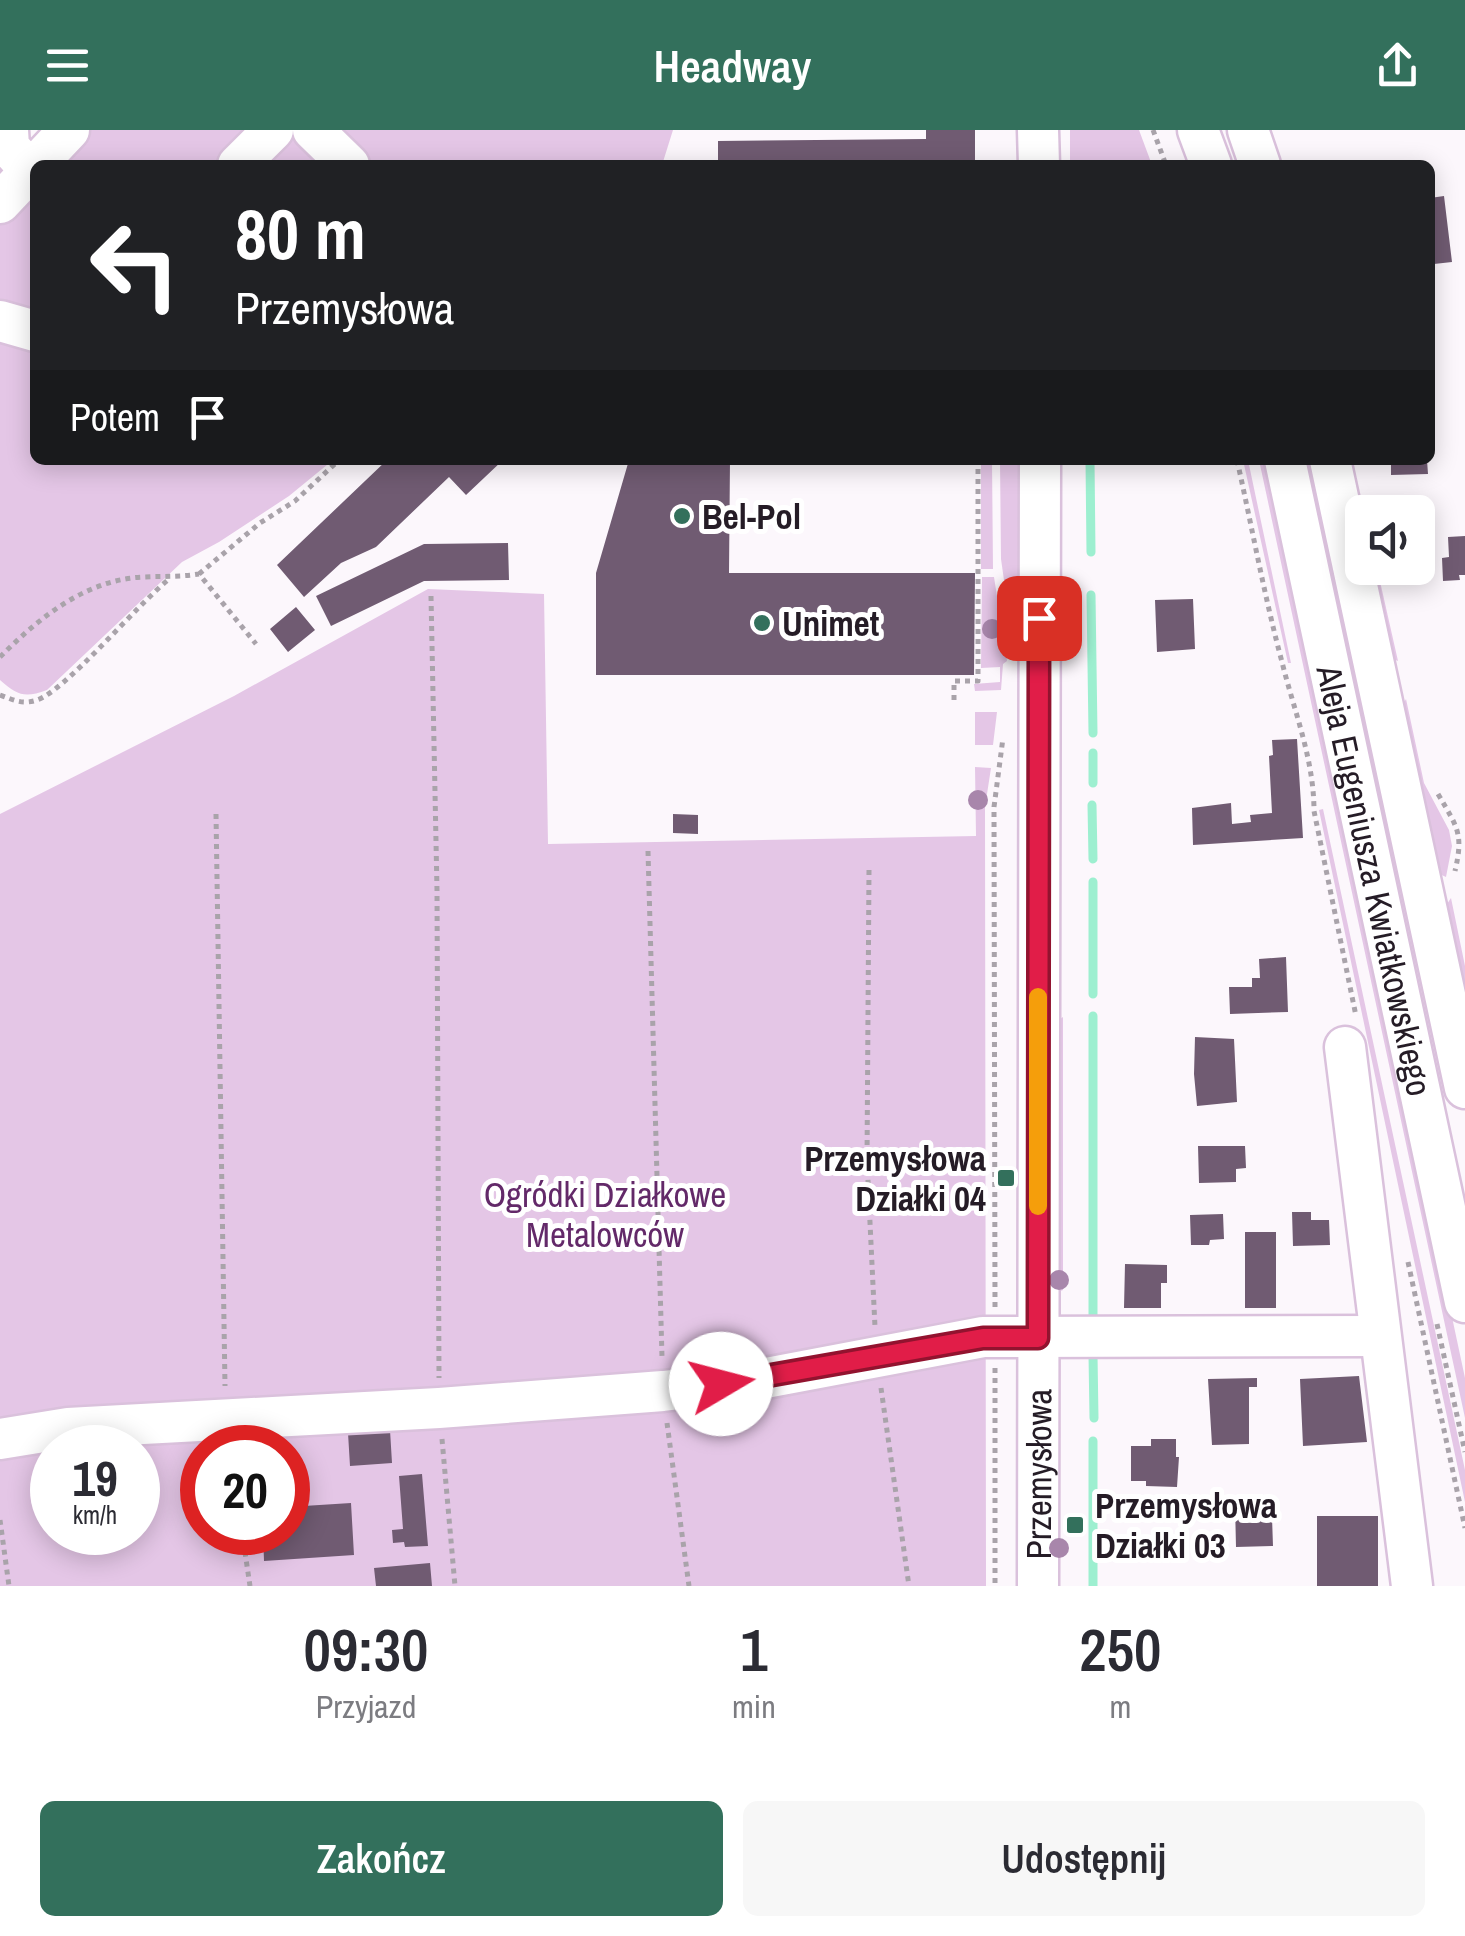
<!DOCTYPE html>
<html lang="pl">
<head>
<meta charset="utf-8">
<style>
  :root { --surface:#fff; --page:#f7f7f7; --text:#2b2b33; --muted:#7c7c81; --accent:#33705c }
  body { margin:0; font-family:"Archivo Narrow",sans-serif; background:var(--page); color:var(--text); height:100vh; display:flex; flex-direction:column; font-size:38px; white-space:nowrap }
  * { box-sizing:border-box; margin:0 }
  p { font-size:32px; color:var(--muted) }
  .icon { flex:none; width:55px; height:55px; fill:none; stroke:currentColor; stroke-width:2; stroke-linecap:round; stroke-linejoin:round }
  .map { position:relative; height:1456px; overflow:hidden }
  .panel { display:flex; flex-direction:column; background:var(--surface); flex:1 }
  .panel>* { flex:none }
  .banner { position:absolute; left:30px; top:30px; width:1405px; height:305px; border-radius:15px; box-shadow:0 5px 25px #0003; background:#202124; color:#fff; overflow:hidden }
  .buttons { position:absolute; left:1345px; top:365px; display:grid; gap:20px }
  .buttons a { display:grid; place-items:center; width:90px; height:90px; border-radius:15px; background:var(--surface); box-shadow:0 5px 25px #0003; font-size:50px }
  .speed { position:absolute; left:30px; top:1295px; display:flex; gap:20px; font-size:50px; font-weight:700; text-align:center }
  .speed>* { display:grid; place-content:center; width:130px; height:130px; border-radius:50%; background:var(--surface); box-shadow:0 5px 25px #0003; line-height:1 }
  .speed small { font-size:25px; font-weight:400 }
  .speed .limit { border:15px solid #d22; background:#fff; color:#111 }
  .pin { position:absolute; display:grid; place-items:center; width:85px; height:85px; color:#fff; margin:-42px; border-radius:20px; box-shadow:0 5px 15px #0006 }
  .me { position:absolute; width:110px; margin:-55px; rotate:82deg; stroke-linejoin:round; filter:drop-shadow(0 0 8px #0008) }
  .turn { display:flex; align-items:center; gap:35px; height:210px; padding:0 40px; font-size:45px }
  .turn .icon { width:130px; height:130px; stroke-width:2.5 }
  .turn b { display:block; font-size:70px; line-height:85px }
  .then { display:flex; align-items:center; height:95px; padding:0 40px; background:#0003; gap:20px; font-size:38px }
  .eta { display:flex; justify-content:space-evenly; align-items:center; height:170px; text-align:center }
  .eta b { font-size:60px; font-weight:600; line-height:70px }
  .button { display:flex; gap:20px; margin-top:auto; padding:20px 40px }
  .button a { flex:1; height:115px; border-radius:15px; background:var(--accent); color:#fff; font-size:40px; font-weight:600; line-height:115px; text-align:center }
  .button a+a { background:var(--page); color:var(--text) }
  header { display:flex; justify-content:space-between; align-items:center; height:130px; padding:0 40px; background:var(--accent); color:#fff; font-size:45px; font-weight:600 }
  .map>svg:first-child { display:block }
</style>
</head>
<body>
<header><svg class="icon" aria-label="menu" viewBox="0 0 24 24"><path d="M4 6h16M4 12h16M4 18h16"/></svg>Headway<svg class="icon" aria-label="share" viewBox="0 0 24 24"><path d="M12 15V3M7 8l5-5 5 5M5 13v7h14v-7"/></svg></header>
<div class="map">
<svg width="1465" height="1456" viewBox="0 0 1465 1456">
  <rect width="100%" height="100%" fill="#fcf7fc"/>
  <path fill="#e4c6e6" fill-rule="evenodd" d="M83,0H262L227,35H48Z
    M324,0H673L662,35H359Z
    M1070,0H1139L1152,35H1070Z
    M296,2L338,35H259Z
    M35,48V194L0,177V84Z
    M0,212L35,217V330H333L289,366L219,412L182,432L47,560C25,568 18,566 0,550Z
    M1000,330H1023L1024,514H1013L1001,429Z
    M1243,330H1248L1291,533H1288Z
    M1259,330H1269L1465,1248V1288Z
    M1299,330H1316L1397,738L1366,644Z
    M981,331H992L993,439H981Z
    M1369,438H1377L1398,531L1388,527Z
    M982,447H994L1007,531L1003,534L1001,560L975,561L974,554L1000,552V537L981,538Z
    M428,459L544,464L548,714L976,706L975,637L991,638L985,677L986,1456H0V684L234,566ZM52,1318H138V1402H52ZM202,1318H288V1402H202Z
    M1406,569L1424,653L1449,700L1452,716L1446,747L1435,742L1400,580Z
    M975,582H997L993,615H975Z
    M1323,679L1465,1340V1372L1319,680Z
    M1451,768L1465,836V887L1443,780Z
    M1063,887V1160L1053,1164L1057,891Z"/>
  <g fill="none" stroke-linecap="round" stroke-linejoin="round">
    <path stroke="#9defd0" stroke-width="9" d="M1090,330L1091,422
      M1091,465L1093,603
      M1093,653V623
      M1092,675L1093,729
      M1093,752V864
      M1093,1191V886
      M1093,1225L1094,1288
      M1093,1311V1456"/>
  </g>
  <path fill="#705b72" d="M926,0H975V35H718V11L926,9Z
    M1444,66L1452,132L1434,134L1430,68Z
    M387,330H503L466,365L449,347L376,417L341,433L304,467L277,435Z
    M629,330H730L729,443H975L974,545H596V443Z
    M1391,330H1427L1428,344L1391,345Z
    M1465,406V445H1459L1460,450L1443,451L1442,428L1449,427L1448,407Z
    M508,413L509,450L424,451L331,496L316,466L424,414Z
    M1193,469L1195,519L1157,522L1155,470Z
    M296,477L315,500L288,522L270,499Z
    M1297,609L1303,708L1193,715L1192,678L1231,673L1232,694L1251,692L1250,685L1272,683L1269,626L1273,625L1272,610Z
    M673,684L698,685V704L673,703Z
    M1286,827L1288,882L1230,884L1229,857H1252V848H1260L1259,829Z
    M1195,907L1234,909L1237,972L1197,976L1194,944Z
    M1198,1016H1245L1246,1038L1236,1039V1052L1199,1053Z
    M1292,1082H1311V1090H1329L1330,1115L1293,1116Z
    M1223,1084L1224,1109L1210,1110L1209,1115H1191L1190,1085Z
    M1245,1102H1276V1178H1245Z
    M1125,1134L1167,1135V1153H1161V1178H1124Z
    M1359,1246L1367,1312L1303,1316L1300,1249Z
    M1257,1248V1257H1249V1314L1212,1315L1208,1249Z
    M390,1300L392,1333L350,1336L348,1303Z
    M1151,1309H1176V1327H1179L1177,1357L1146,1356V1351H1131V1316H1151Z
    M422,1344L428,1416L405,1417L404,1412L393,1413L392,1400L403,1399L399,1346Z
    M351,1373L354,1425L264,1431L263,1402H288V1377Z
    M1266,1373V1387H1272L1273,1416L1236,1417L1235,1374Z
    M1317,1386H1378V1456H1317Z
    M430,1433L432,1456H376L374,1438Z"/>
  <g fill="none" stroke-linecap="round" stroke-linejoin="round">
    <defs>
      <g id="minor">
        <path d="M8,0L9,17L30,40"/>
        <path d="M313,0L349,35"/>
        <path d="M1038,0L1039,35"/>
        <path d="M1198,0L1211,35"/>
        <path d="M1248,0L1260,35"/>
        <path d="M238,35L273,0"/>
        <path d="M0,73L69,0"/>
        <path d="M0,191L35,201"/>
        <path id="s1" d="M1285,330L1465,1172"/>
        <path d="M1330,330L1465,958"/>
        <path d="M1345,917L1412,1456"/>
        <path d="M0,1309L68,1298L439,1278L663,1261L750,1251L983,1207L1380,1206"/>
        <path id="s2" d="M1038,1456L1040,330"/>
      </g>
    </defs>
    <use href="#minor" stroke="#dac1dc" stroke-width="45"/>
    <path stroke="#a9a3aa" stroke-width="5" stroke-dasharray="5 5" stroke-linecap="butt" d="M1153,0L1166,35
      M1237,330C1252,397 1264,465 1282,532C1294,581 1314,629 1314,681L1356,886
      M199,444L260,393L295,371L339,330
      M431,466L437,760L439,1248
      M0,527C39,488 86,449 144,447C163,446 180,447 199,444L256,514
      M0,565C14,570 22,575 37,570C65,561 137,475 168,450
      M954,570V551H978V330
      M1438,664C1457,697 1464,703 1455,741
      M216,684L225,1256
      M648,721L662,1227
      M869,740L867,1030L875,1197
      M1408,1132L1465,1398
      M995,1177L994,677L1003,608
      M1437,1194L1465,1322
      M995,1238V1456
      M881,1258L909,1456
      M667,1293L689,1456
      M442,1309L455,1456
      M0,1390L9,1456
      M242,1402L250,1456"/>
    <use href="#minor" stroke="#fff" stroke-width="40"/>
  </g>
  <g fill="#a886ab">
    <circle cx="992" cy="499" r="10"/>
    <circle cx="978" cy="670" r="10"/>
    <circle cx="1059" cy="1150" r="10"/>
    <circle cx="1059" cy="1418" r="10"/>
  </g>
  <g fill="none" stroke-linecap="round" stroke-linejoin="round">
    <defs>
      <path id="route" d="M721,1254L983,1208H1038L1039,488"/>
    </defs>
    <use href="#route" stroke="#92132f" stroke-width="25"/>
    <use href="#route" stroke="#e11d48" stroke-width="18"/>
    <path stroke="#f59e0b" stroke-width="18" d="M1038,1076V867"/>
  </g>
  <g fill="#33705c" stroke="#fff" stroke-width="4">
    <circle cx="682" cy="386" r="10"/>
    <circle cx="762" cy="493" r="10"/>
    <rect x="996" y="1038" width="20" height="20" rx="5"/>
    <rect x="1065" y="1385" width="20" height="20" rx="5"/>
  </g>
  <g text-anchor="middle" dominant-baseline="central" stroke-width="10" stroke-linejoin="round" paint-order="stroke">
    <g font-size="35" font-weight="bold" fill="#251c26" stroke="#fff" text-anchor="start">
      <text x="702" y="386">Bel-Pol</text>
      <text x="782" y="493">Unimet</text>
      <text x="986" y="1028" text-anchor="end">Przemysłowa<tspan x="986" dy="40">Działki 04</tspan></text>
      <text x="1095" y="1375">Przemysłowa<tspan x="1095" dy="40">Działki 03</tspan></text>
    </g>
    <g font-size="35" fill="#251c26" stroke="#fff">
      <text stroke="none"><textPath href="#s1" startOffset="430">Aleja Eugeniusza Kwiatkowskiego</textPath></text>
      <text stroke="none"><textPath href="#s2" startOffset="112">Przemysłowa</textPath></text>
    </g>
    <g font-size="35" fill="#632969" stroke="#fff">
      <text x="605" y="1064">Ogródki Działkowe<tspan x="605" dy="40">Metalowców</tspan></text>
    </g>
  </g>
</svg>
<div class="buttons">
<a><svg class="icon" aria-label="sound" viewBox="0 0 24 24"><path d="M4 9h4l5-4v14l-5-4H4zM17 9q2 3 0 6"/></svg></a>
</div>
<div class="speed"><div>19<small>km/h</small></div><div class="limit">20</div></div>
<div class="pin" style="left:1039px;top:488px;background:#d93025"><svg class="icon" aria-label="arrive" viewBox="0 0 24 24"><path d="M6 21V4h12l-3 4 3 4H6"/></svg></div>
<svg class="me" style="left:721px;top:1254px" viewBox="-20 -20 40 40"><circle r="19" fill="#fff"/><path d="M0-13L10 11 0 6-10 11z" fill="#e11d48"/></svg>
<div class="banner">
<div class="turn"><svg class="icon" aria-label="left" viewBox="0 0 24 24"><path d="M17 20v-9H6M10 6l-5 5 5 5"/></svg><div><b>80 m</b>Przemysłowa</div></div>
<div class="then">Potem<svg class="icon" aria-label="arrive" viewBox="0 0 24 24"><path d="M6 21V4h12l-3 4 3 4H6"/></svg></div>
</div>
</div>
<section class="panel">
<div class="eta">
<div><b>09:30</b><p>Przyjazd</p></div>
<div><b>1</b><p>min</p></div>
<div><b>250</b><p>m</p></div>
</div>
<div class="button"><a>Zakończ</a><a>Udostępnij</a></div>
</section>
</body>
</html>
